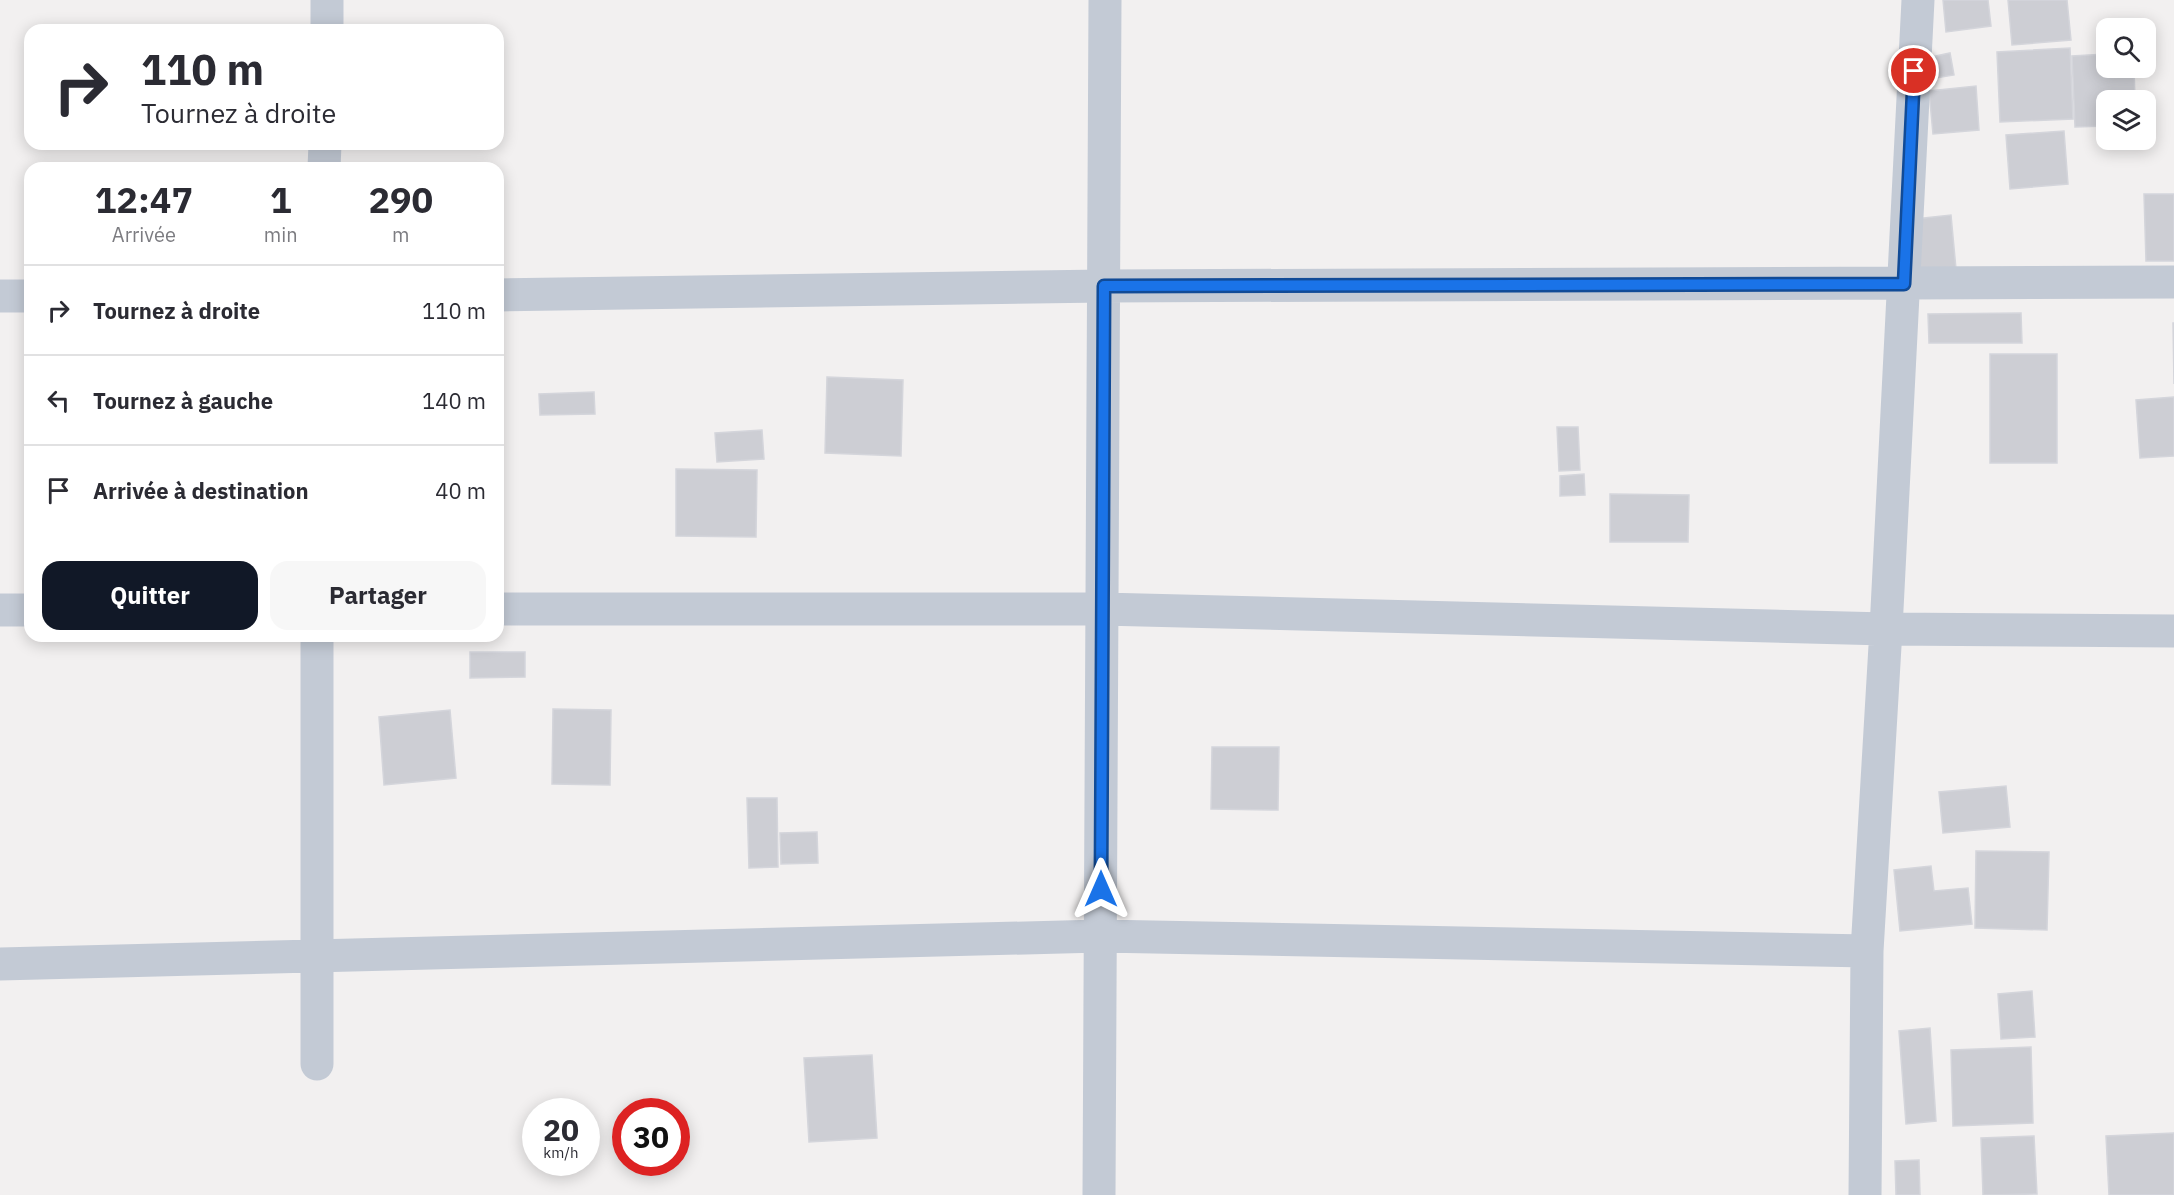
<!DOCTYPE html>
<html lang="fr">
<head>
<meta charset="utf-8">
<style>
  :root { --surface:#fff; --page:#f7f7f7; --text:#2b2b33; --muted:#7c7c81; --line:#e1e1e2; --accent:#111827 }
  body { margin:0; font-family:"IBM Plex Sans",sans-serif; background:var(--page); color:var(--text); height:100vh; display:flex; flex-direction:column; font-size:22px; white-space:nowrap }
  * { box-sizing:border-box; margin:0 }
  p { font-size:20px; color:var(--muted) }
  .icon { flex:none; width:33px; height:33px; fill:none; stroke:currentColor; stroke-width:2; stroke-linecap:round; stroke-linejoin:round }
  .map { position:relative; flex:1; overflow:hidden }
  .panel { position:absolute; left:24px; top:162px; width:480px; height:480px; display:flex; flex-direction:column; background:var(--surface); border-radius:18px; box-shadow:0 3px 15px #0003 }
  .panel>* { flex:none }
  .guide { position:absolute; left:24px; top:24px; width:480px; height:126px; border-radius:18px; box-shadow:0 3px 15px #0003; background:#fff; color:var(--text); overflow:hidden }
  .controls { position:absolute; left:2096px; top:18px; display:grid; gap:12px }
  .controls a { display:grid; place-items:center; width:60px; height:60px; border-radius:12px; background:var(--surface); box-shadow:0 3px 15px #0003; font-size:30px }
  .speed { position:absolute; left:522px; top:1098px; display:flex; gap:12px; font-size:30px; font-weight:700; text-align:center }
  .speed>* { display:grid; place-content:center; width:78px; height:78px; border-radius:50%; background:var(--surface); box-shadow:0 3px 15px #0003; line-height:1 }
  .speed small { font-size:15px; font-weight:400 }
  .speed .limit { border:9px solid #d22; background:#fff; color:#111 }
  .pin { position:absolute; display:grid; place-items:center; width:51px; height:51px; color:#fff; margin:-26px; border:3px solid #fff; border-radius:50%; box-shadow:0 2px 6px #0007 }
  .me { position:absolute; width:66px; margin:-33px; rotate:0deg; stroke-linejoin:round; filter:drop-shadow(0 0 4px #0008) }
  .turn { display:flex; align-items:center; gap:21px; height:126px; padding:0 18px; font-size:27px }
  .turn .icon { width:78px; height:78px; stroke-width:2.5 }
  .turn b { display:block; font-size:42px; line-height:51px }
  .eta { display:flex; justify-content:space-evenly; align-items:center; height:102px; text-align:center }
  .eta b { font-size:36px; font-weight:700; line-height:42px }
  .cta { display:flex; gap:12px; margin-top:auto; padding:12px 18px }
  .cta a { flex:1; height:69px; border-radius:18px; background:var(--accent); color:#fff; font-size:24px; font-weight:700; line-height:69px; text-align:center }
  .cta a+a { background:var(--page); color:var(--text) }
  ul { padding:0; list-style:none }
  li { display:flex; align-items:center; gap:18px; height:90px; padding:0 18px; border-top:2px solid var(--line) }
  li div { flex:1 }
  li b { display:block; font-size:22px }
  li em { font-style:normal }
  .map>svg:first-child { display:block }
</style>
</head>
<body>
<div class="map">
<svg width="2174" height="1195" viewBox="0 0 2174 1195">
  <rect width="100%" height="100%" fill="#f2f0f0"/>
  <path fill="#cdced4" stroke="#d4d5db" stroke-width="1.5" d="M1943,0H1988L1991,26L1946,32Z
    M2008,0H2067L2071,40L2012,45Z
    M2070,48L2073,119L2000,122L1997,52Z
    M1950,53L1954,75L1930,79L1926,58Z
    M2106,54V68H2134L2135,100H2106V126L2075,127L2072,56Z
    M1976,86L1979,130L1933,134L1929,91Z
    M2064,131L2068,184L2010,189L2006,135Z
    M2144,194H2174V261H2146Z
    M1951,215L1956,269L1921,272L1915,219Z
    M2021,313L2022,343H1929L1928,314Z
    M2173,323H2174V384Z
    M1990,354H2057V463H1990Z
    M827,377L903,380L901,456L825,453Z
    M594,392L595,414L540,415L539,394Z
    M2174,397V456L2140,458L2136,400Z
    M1557,427H1578L1580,470L1559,471Z
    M762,430L764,459L717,462L715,433Z
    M676,469L757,470L756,537L676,536Z
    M1584,474L1585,495L1560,496V476Z
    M1610,494L1689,495L1688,542H1610Z
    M470,652H525V677L470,678Z
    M553,709L611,710L610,785L552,784Z
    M450,710L456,778L384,785L379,717Z
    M1212,747H1279L1278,810L1211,809Z
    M2006,786L2010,827L1943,833L1939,792Z
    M747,798H777L778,867L749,868Z
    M817,832L818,863L781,864L780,833Z
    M1976,851L2049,852L2047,930L1975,928Z
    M1931,866L1934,891L1968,888L1972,924L1900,931L1894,870Z
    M2032,991L2035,1037L2001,1039L1998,994Z
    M1930,1028L1936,1121L1906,1124L1899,1031Z
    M2031,1047L2033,1123L1953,1126L1951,1050Z
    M872,1055L877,1138L809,1142L804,1058Z
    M2174,1133V1195H2109L2106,1136Z
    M2034,1136L2037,1194L1983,1195L1981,1138Z
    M1919,1160L1920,1195H1896L1895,1161Z"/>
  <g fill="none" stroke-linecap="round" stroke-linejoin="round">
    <path stroke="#c3cad5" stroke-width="33" d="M327,30V0
      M324,168L325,144
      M498,295L1104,286L2174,282
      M0,296H30
      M498,609H1102L1886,629L2174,631
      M0,610H30
      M317,636V1064
      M0,964L1100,936L1867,951
      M1099,1195L1105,0
      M1865,1195L1867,951L1886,629L1918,0"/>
  </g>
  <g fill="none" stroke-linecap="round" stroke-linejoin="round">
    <defs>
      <path id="route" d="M1101,889L1104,286L1904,284L1914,71"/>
    </defs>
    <use href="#route" stroke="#114b97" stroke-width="15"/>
    <use href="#route" stroke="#1a73e8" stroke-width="10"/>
  </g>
</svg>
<div class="controls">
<a><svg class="icon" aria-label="search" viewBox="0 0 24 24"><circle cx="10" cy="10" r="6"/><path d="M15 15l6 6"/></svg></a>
<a><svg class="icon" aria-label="layers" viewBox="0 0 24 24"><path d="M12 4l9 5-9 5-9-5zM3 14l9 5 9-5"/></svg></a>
</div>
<div class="speed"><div>20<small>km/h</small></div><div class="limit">30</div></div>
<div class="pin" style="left:1914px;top:71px;background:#d93025"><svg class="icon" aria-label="arrive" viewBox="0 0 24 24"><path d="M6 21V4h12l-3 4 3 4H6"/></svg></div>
<svg class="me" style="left:1101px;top:889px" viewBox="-20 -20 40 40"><path d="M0-17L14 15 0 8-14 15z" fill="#1a73e8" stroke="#fff" stroke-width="4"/></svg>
<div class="guide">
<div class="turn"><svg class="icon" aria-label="right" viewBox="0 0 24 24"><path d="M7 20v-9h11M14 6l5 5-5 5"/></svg><div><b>110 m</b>Tournez à droite</div></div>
</div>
<section class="panel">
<div class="eta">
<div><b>12:47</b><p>Arrivée</p></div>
<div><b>1</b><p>min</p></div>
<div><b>290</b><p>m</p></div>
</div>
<ul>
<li><svg class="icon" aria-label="right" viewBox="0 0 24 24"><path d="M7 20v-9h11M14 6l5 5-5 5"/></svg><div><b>Tournez à droite</b></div><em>110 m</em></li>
<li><svg class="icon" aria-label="left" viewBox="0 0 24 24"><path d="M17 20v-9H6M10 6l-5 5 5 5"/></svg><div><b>Tournez à gauche</b></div><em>140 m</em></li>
<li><svg class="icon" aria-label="arrive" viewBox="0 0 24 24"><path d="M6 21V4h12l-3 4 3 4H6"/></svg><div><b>Arrivée à destination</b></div><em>40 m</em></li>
</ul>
<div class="cta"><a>Quitter</a><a>Partager</a></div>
</section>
</div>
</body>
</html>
